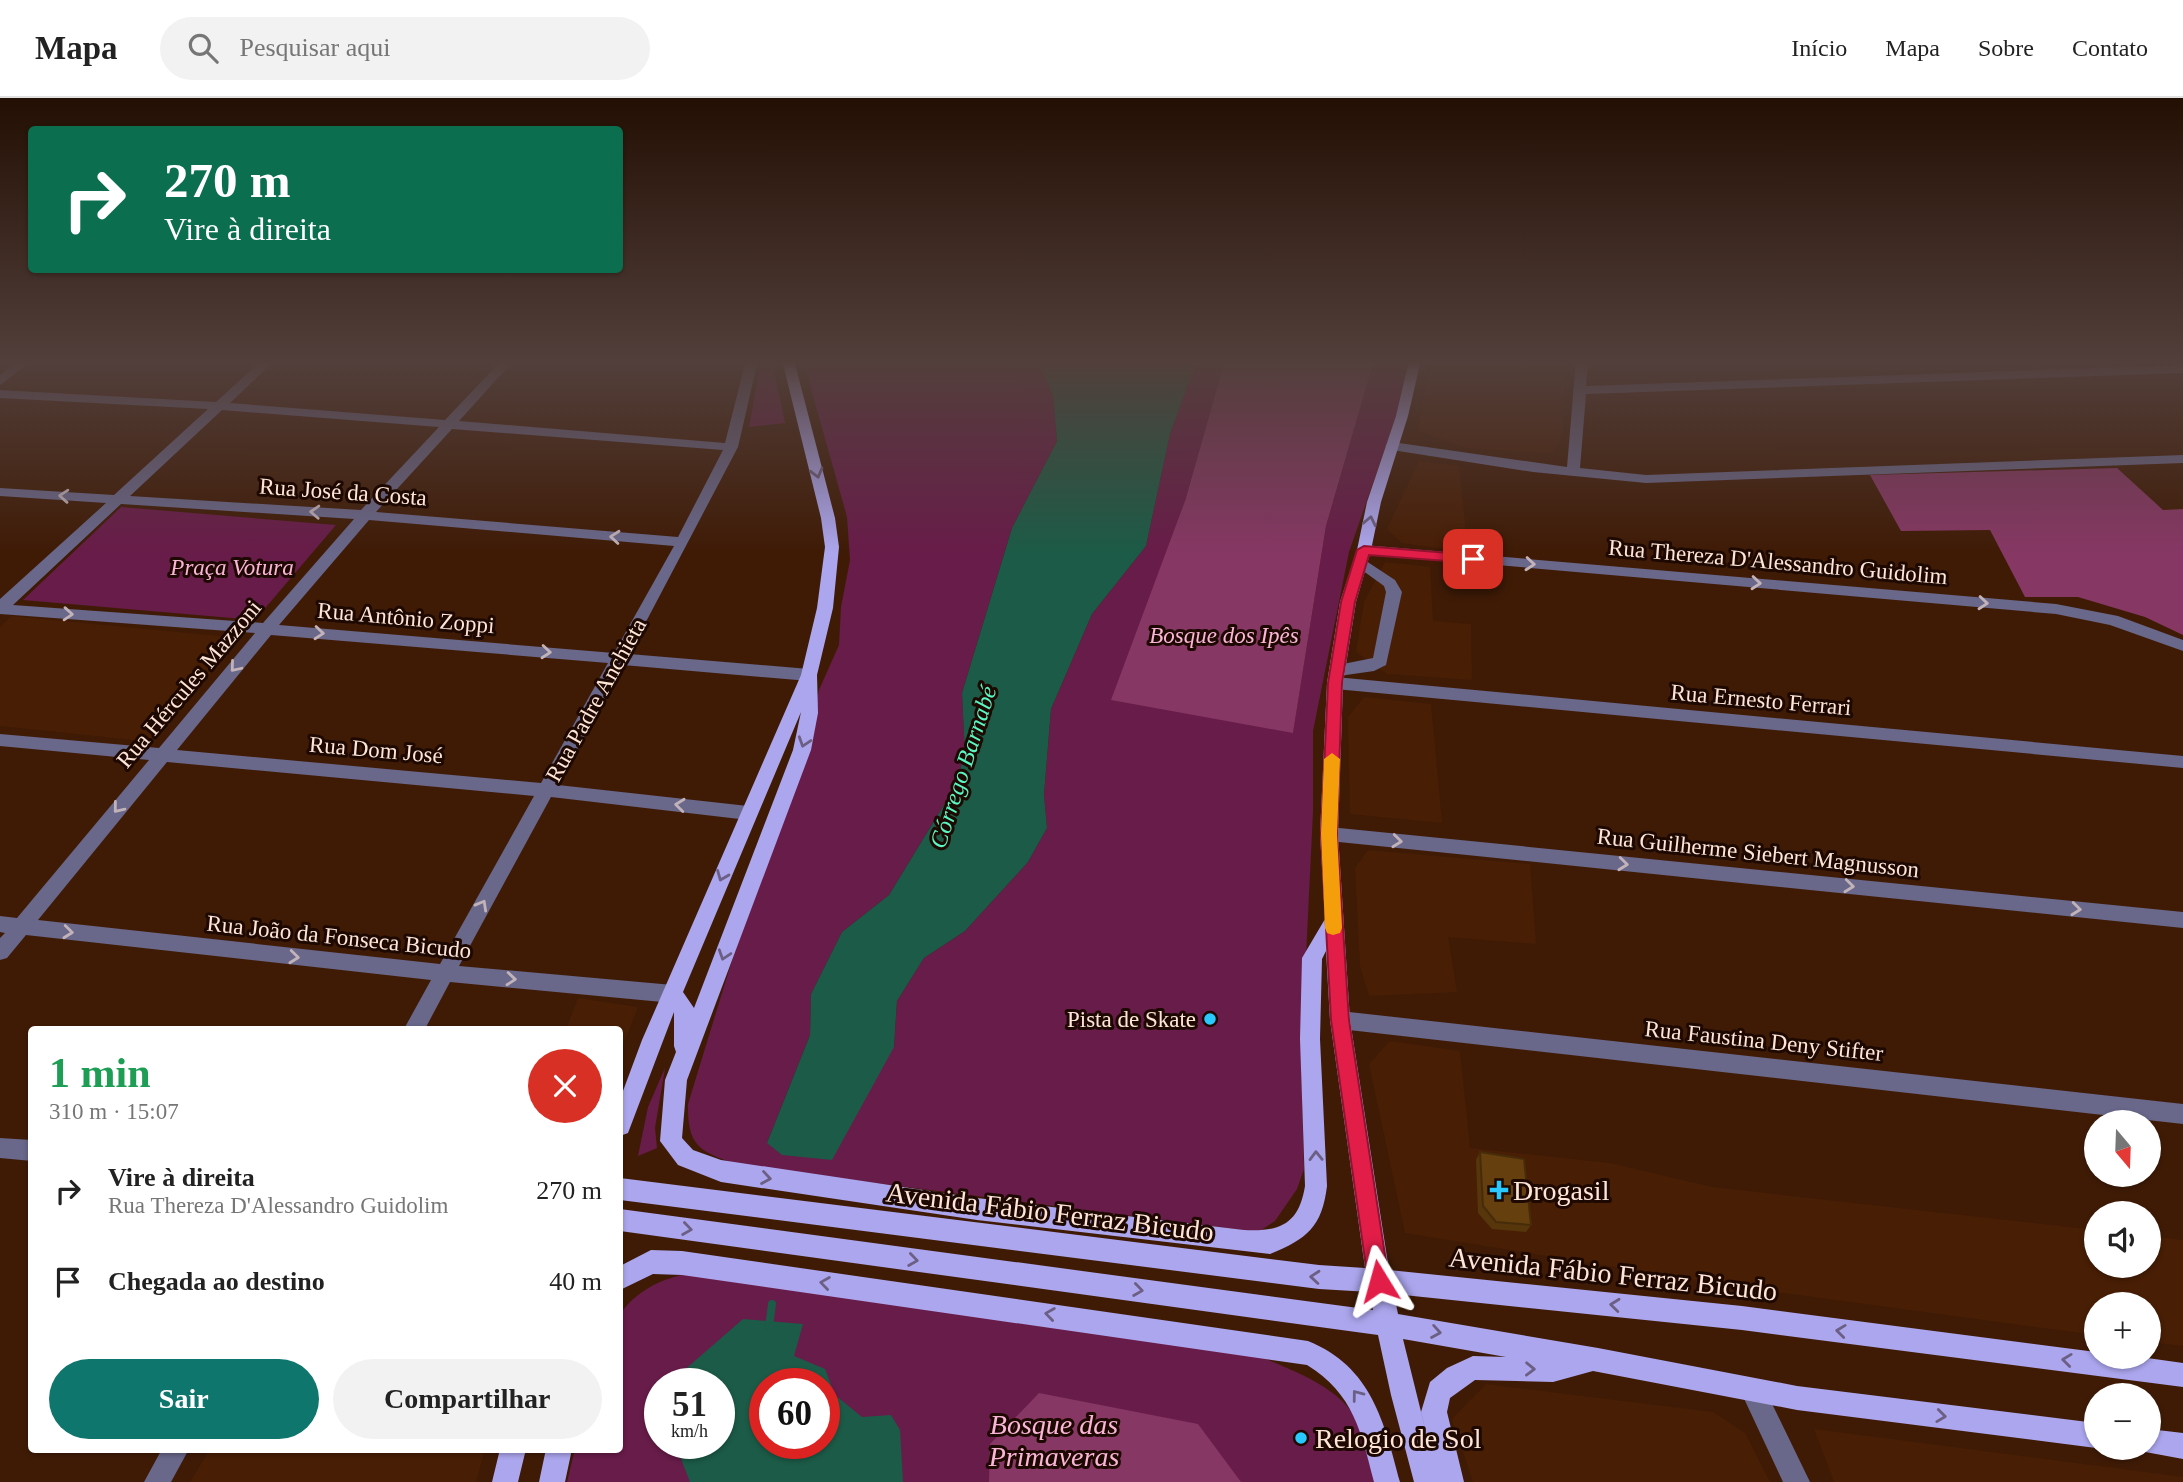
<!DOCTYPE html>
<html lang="pt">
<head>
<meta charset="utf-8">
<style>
  :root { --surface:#fff; --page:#f2f2f2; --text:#222; --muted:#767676; --line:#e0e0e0; --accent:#0f766e }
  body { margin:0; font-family:"Times New Roman",serif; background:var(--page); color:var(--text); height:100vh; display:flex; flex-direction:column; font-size:26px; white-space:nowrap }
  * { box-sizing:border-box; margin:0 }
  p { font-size:23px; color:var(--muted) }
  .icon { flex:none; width:38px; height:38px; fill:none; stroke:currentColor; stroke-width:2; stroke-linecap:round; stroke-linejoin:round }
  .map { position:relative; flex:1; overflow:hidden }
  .drawer { position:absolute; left:28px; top:928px; width:595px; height:427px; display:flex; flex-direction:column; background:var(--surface); border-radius:7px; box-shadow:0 2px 5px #0004 }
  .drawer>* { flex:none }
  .hud { position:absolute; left:28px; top:28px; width:595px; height:147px; border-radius:7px; box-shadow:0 2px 5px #0004; background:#0b6e4f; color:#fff; overflow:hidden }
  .needle { width:46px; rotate:161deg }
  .tools { position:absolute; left:2084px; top:1012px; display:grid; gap:14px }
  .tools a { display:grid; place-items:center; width:77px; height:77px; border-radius:50%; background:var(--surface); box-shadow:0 2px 5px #0004; font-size:35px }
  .speed { position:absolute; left:644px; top:1270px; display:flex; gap:14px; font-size:35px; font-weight:700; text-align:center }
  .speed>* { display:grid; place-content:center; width:91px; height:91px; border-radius:50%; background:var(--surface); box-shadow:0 2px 5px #0004; line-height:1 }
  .speed small { font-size:18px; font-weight:400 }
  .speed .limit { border:10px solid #d22; background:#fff; color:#111 }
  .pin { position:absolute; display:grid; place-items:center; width:60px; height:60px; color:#fff; margin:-30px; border-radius:14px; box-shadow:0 4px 10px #0006 }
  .me { position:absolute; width:77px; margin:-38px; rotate:352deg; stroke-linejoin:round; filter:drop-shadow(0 0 5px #0008) }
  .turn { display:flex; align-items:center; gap:24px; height:147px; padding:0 21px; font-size:32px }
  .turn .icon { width:91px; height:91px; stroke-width:2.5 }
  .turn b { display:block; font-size:49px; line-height:60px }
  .round { display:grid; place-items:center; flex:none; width:74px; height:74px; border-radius:37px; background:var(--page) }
  .overview { display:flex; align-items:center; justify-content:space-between; height:119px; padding:0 21px }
  h1 { font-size:42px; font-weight:800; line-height:52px; color:#1e9e55 }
  .cta { display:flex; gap:14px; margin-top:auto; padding:14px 21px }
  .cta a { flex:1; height:80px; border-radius:42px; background:var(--accent); color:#fff; font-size:28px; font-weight:800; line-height:80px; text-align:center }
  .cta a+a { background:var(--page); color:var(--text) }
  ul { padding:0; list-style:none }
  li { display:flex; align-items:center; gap:21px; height:91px; padding:0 21px }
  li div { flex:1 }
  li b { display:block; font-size:26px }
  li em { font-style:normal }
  header { display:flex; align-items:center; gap:42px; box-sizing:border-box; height:98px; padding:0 35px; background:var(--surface); border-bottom:2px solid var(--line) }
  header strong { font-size:33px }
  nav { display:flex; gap:38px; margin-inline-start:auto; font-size:24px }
  .search { width:490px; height:63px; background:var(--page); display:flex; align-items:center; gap:18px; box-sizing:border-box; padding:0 24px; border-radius:38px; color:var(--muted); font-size:26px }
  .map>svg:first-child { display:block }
</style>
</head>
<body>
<header>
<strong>Mapa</strong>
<div class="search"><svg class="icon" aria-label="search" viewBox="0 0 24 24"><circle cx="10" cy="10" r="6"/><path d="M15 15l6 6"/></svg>Pesquisar aqui</div>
<nav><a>Início</a><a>Mapa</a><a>Sobre</a><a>Contato</a></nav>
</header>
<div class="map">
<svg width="2183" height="1384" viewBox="0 0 2183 1384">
  <rect width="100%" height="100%" fill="#3f1b06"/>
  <path fill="#481e05" d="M1431,262H1565L1563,336L1552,356L1468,350L1418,333Z
    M1419,363L1459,368L1468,454L1402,445L1387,431Z
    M1385,464L1430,469L1433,523L1471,526L1472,582L1387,576L1356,554L1364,504Z
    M11,518L240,540L152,644L0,628V529Z
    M1364,599L1431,606L1442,725L1350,716L1348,619Z
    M1368,752L1530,766L1536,846L1448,839L1457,894L1369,898L1360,868L1355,770Z
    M578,900L638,909L620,955V931H566Z
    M1390,943L1460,953L1470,1050L1610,1065L1712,1089L2096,1132V1167H2149V1138L2183,1142V1248L2149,1244V1206H2096V1237L1738,1189L1405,1135L1369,966Z
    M1486,1286L1713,1314L1745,1335L1770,1384H1473L1452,1321Z
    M1814,1331L2183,1379V1384H1834Z
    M210,1351H485L476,1384H190Z"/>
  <path fill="#681c49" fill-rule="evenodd" d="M761,262H772L785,325L749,329Z
    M803,262H1038L1053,298L1057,343L1012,430L962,595L965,658L950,697L889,797L842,834L811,896L810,937L767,1045L894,949L897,903L924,860L965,833L1028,764L1047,730L1044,697L1051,611L1092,516L1146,448L1170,336L1197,262H1225L1185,403L1293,634L1326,428L1374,262H1408L1398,313L1349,454L1313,633V714L1301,962L1304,1071L1297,1091L1275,1123L1258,1134L742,1068C703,1054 687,1052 688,1006L734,856L813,642V617L819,592L839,547L841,509L850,462L847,419Z
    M121,409L336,427L255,522L23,502Z
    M665,970L655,1030L657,1050L638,1058L648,1009Z
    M686,1176L1250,1254C1287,1271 1345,1288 1361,1330C1367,1347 1370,1366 1375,1384H567L575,1351H620V1217C634,1194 661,1181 686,1176ZM660,1286H719V1346H660ZM765,1286H824V1346H765Z"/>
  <path fill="#863764" d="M1225,262H1374L1326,428L1293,635L1111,602L1185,403Z
    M2117,370L2163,412L2183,411V537L2145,519L2078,499H2025L1990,432L1901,433L1870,377Z
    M1039,1295L1198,1326L1241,1384H989L990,1346Z"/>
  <path fill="#1c5b47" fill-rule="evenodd" d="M1038,262H1197L1170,336L1146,448L1092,516L1051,611L1044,697L1047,730L1028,764L965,833L924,860L897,903L894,949L832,1062L782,1057L767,1045L810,937L811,896L842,834L889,797L950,697L965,658L962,595L1012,430L1057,343L1053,298Z
    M743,1221L803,1226L794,1258L825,1271L835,1297L862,1319L891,1317L900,1332L903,1384H690L675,1346H719V1286H674V1281ZM765,1286H824V1346H765Z"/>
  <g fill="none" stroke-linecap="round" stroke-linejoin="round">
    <path stroke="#1c5b47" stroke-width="8" d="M769,1229L772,1206"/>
    <path fill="#69678a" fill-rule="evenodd" d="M20,262H33L0,287V277Z
      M262,262H275L230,305L445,322L502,262H514L459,323L725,345L746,262H758L738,349L629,556L809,571L817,577L809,583L623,567L558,687L748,708L754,710L757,715L754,720L748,722L551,699L459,868L673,887L680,890L683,896L680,902L673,905L450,884L425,931H404L431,882L26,837L7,860L0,862V840L5,835L0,834V818L17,820L149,662L0,648V636L159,650L255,535L0,516V501L106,405L0,398V390L114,397L208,311L0,300V292L216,304ZM222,312L439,329L361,412L130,398ZM452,331L723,352L678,439L376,414ZM121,406L354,421L263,525L13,507ZM369,422L674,448L614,555L279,527ZM271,537L608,565L541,685L177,652ZM167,664L534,698L440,866L38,822Z
      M1576,262H1588L1586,288L2183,267V275L1586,296L1580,370L1646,377L2183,357V365L1646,385L1533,374L1392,352L1385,348L1392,344L1567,369Z
      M1364,447L2056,506L2118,518L2183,542V553L2110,527L2056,516L1359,455L1357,452L1359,449Z
      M1360,459L1395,482L1402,494L1386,567L1374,573L1339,578L1331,572L1333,568L1373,560L1386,494L1384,488L1355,467L1353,464Z
      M1335,579L2183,658V670L1335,591L1327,585Z
      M1329,729L2183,814V830L1329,743L1323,741L1320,736L1323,731Z
      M1340,913L2183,1006V1026L1340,931L1333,928L1330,922L1333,916Z
      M0,1040L32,1042V1063L0,1060Z
      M1752,1280L1761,1283L1810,1384H1783L1740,1292L1743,1283Z
      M162,1351H189L171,1384H144Z"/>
    <path fill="#aca6ee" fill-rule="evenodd" d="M782,262H794L835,420L839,449L833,510L817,577L818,615L811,652L687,982L682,1040L693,1052L721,1062L977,1100L1244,1132C1280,1134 1299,1126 1305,1088L1300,941L1302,860L1325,821L1320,736L1327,585L1340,504L1357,452L1367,404L1396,318L1409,262H1421L1408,318L1381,404L1371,452L1356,504L1343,585L1338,736L1350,922L1389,1172L1742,1208L2096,1254V1258H2133L2183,1265V1289L1742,1232L1394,1196L1398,1216L1598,1250L1797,1288L2096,1325V1350L1797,1312L1593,1273L1553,1284L1475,1282L1450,1300L1447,1314L1464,1384H1414L1391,1297L1378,1237L620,1133V1111L1373,1212L1370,1194L1319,1191L620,1102V1080L1319,1167L1365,1170L1330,922L1326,853L1322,861L1320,941L1327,1088C1322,1129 1307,1141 1270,1156L977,1122L721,1084L678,1067L660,1043L665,982L676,954L674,948V914L628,1035L620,1038V1001L642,942L801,577L817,510L825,449L821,420ZM801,614L793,652L694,910L683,894ZM1403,1241L1506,1259L1473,1258L1447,1270L1430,1284L1421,1314L1428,1342Z
      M651,1152L682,1153L1308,1243C1372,1269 1384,1324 1400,1384H1374C1361,1334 1354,1296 1307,1267L682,1177L653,1176L620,1192V1168Z
      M2149,1331L2183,1335V1361L2140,1353L2138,1349H2149Z
      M500,1351H526L518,1384H492Z
      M546,1351H572L565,1384H539Z"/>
  </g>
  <path fill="#57360c" d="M1480,1054L1531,1127L1526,1134L1492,1131L1478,1115L1476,1062Z"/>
  <path fill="#653f0e" stroke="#472c0a" stroke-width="2" d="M1480,1054L1524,1061L1531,1127L1496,1124L1483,1108Z"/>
  <defs><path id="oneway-chevron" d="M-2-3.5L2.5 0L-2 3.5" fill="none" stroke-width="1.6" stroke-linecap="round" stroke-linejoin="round" transform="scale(1.75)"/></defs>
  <g stroke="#6c5f84">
    <use href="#oneway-chevron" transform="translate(817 375) rotate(75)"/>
    <use href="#oneway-chevron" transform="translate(1370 423) rotate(-78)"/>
    <use href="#oneway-chevron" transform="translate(804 644) rotate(108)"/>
    <use href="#oneway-chevron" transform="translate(722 778) rotate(112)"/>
    <use href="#oneway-chevron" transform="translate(724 857) rotate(108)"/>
    <use href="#oneway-chevron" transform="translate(1316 1058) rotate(-91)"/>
    <use href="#oneway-chevron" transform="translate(766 1080) rotate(9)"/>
    <use href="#oneway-chevron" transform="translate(687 1131) rotate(8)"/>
    <use href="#oneway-chevron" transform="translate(913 1162) rotate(8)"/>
    <use href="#oneway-chevron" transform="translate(1315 1179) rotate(-175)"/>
    <use href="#oneway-chevron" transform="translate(825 1185) rotate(-172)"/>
    <use href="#oneway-chevron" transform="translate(1138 1192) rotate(8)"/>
    <use href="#oneway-chevron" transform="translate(1615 1207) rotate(-174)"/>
    <use href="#oneway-chevron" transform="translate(1050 1216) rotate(-172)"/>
    <use href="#oneway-chevron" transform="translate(1841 1233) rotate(-173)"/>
    <use href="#oneway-chevron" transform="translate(1436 1234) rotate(10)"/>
    <use href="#oneway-chevron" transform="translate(2067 1262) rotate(-173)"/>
    <use href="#oneway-chevron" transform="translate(1530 1271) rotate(1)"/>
    <use href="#oneway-chevron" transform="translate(1357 1297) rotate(-127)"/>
    <use href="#oneway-chevron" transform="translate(1941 1318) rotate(7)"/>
  </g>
  <g stroke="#c2b3b9">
    <use href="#oneway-chevron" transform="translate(64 398) rotate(-176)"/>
    <use href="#oneway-chevron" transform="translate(315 414) rotate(-177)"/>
    <use href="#oneway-chevron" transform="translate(615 439) rotate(-175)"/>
    <use href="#oneway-chevron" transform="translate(1530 466) rotate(5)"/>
    <use href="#oneway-chevron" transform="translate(1756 485) rotate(5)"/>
    <use href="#oneway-chevron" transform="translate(1983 505) rotate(5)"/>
    <use href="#oneway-chevron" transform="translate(68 516) rotate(4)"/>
    <use href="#oneway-chevron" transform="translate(319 535) rotate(5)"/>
    <use href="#oneway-chevron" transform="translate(546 554) rotate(5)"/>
    <use href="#oneway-chevron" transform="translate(235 569) rotate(130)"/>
    <use href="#oneway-chevron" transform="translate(680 707) rotate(-174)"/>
    <use href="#oneway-chevron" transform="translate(118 710) rotate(129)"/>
    <use href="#oneway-chevron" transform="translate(1397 743) rotate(6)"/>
    <use href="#oneway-chevron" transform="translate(1623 766) rotate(6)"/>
    <use href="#oneway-chevron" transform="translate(1849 788) rotate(6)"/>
    <use href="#oneway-chevron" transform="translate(482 807) rotate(-61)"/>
    <use href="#oneway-chevron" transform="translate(2076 811) rotate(6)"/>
    <use href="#oneway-chevron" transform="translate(68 834) rotate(6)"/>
    <use href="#oneway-chevron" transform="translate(294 859) rotate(6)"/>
    <use href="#oneway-chevron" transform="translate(511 881) rotate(5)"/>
  </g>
  <linearGradient id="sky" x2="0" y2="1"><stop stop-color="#230f03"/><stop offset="0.58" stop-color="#523f3b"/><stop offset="1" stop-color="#523f3b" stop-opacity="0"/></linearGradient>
  <rect width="2183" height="455" fill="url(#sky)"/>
  <path fill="#e11d48" stroke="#92132f" stroke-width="2" d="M1364,448L1473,457L1480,461L1473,465L1369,457L1355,504L1342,585L1337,736L1349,922L1389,1183L1386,1190L1379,1193L1371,1190L1368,1183L1331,922L1321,736L1328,585L1341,504L1357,452Z"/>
  <path fill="#f59e0b" d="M1332,655L1340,661L1337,736L1342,830L1340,835L1333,837L1327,835L1325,830L1321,736L1324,661Z"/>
  <g fill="#29c8ff" stroke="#1d0902" stroke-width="2.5">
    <circle cx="1210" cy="921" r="7"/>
    <path d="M1495.5 1081.5h7v7h7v7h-7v7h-7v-7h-7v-7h7z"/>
    <circle cx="1301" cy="1340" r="7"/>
  </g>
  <g text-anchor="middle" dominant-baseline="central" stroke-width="6" stroke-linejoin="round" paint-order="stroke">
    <g font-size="23" fill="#fee5d8" stroke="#1d0902">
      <text transform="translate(343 394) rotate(4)">Rua José da Costa</text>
      <text transform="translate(1778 464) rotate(5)">Rua Thereza D'Alessandro Guidolim</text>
      <text transform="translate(406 520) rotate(5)">Rua Antônio Zoppi</text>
      <text transform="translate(189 586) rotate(-50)">Rua Hércules Mazzoni</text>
      <text transform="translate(596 602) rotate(-61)">Rua Padre Anchieta</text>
      <text transform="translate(1761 602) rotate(5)">Rua Ernesto Ferrari</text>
      <text transform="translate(376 652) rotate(5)">Rua Dom José</text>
      <text transform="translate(1758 755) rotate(6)">Rua Guilherme Siebert Magnusson</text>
      <text transform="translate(339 839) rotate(6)">Rua João da Fonseca Bicudo</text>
      <text transform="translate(1764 943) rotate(6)">Rua Faustina Deny Stifter</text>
    </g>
    <g font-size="23" font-style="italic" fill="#fab5d7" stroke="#1d0902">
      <text x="232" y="469">Praça Votura</text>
      <text x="1224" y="537">Bosque dos Ipês</text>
    </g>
    <g font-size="23" fill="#fee5d8" stroke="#1d0902" text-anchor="end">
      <text x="1196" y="921">Pista de Skate</text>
    </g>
    <g font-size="24" font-style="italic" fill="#59f7c4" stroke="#1d0902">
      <text transform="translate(963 669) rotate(-72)">Córrego Barnabé</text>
    </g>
    <g font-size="28" fill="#fee5d8" stroke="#1d0902" text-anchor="start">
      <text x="1513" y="1092">Drogasil</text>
      <text x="1315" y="1340">Relogio de Sol</text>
    </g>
    <g font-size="28" fill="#fee5d8" stroke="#1d0902">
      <text transform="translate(1050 1114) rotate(7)">Avenida Fábio Ferraz Bicudo</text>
      <text transform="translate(1613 1176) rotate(6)">Avenida Fábio Ferraz Bicudo</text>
    </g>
    <g font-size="28" font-style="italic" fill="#fab5d7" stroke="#1d0902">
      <text x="1054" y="1326">Bosque das<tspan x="1054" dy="32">Primaveras</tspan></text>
    </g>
  </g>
</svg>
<div class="tools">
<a><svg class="needle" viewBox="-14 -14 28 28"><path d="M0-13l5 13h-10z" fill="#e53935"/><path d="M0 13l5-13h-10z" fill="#767676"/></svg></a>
<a><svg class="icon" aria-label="sound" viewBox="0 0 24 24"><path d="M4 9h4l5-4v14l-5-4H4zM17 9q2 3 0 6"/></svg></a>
<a>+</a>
<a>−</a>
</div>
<div class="speed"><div>51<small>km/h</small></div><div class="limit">60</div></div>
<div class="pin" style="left:1473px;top:461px;background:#d93025"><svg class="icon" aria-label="arrive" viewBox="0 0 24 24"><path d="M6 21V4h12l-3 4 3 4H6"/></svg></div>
<svg class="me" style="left:1379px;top:1183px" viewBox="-20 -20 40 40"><path d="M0-17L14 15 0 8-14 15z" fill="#e11d48" stroke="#fff" stroke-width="4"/></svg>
<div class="hud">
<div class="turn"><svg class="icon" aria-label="right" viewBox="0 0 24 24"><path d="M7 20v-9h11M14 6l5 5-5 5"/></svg><div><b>270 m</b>Vire à direita</div></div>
</div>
<section class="drawer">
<div class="overview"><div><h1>1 min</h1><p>310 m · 15:07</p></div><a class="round" style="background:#d93025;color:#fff"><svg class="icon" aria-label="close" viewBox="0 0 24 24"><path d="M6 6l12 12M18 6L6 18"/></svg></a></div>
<ul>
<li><svg class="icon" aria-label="right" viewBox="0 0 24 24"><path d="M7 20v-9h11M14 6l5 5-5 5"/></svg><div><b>Vire à direita</b><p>Rua Thereza D'Alessandro Guidolim</p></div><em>270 m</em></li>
<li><svg class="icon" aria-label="arrive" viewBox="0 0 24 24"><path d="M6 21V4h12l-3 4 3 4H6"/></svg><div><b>Chegada ao destino</b></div><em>40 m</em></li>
</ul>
<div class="cta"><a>Sair</a><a>Compartilhar</a></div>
</section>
</div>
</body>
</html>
